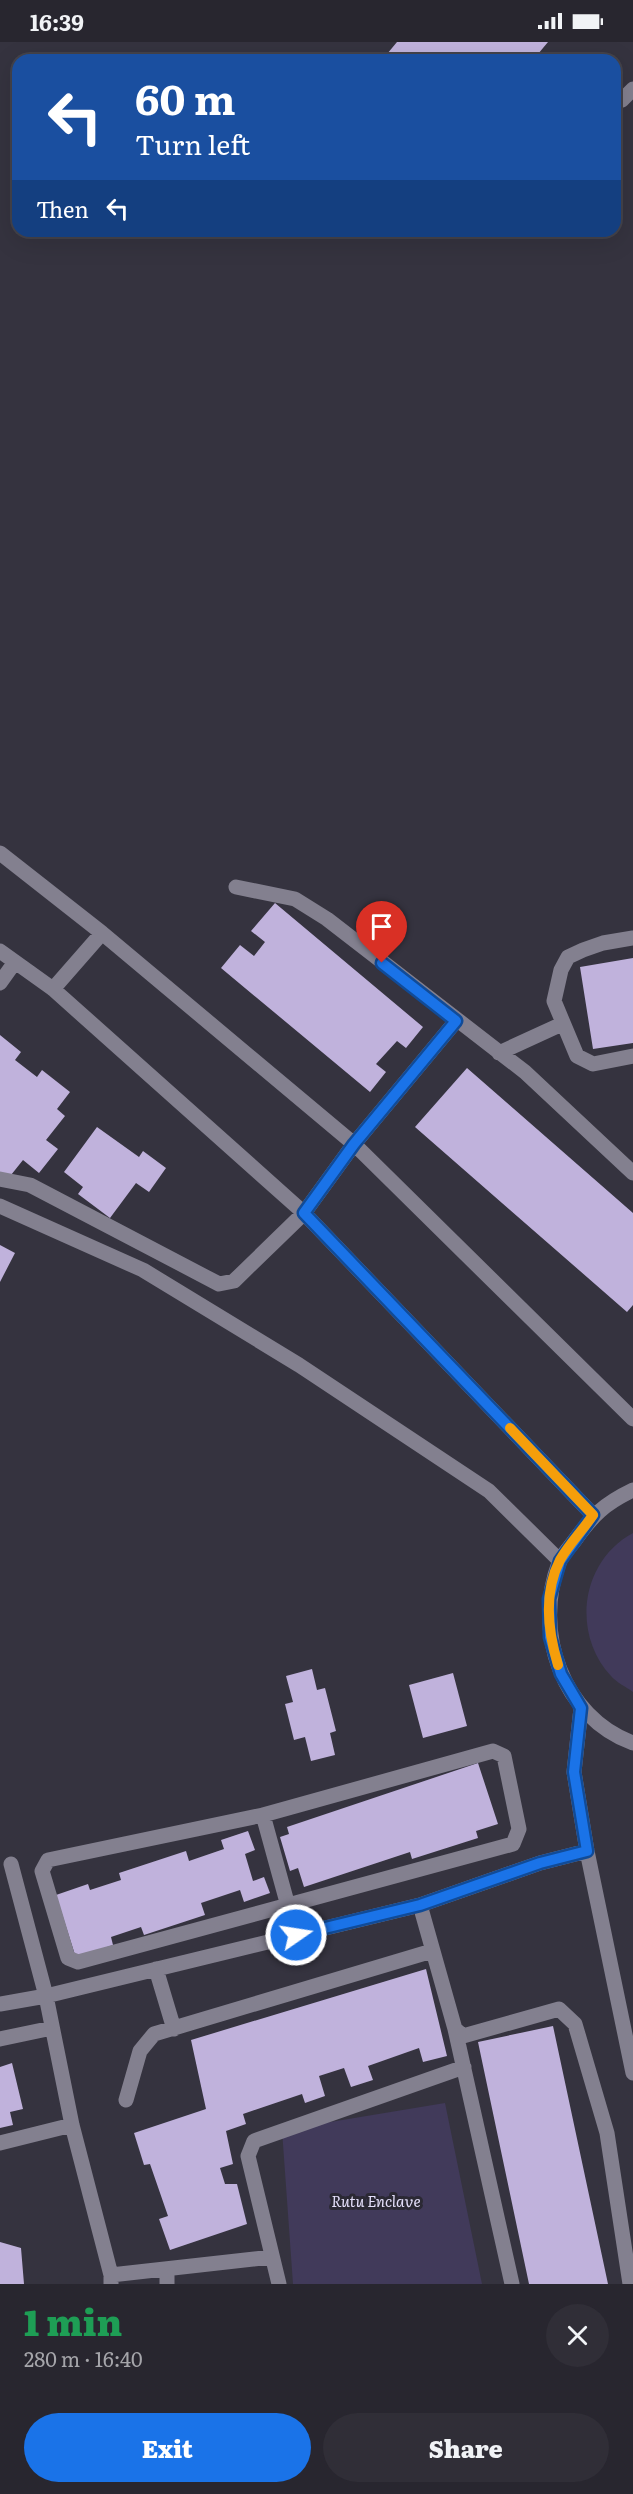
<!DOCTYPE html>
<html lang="en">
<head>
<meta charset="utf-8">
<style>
  :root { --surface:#28262f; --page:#302e37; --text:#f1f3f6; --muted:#a5a5aa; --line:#44434b; --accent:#1a73e8 }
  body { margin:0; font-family:Literata,serif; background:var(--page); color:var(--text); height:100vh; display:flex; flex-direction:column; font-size:22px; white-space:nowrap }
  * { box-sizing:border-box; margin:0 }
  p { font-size:20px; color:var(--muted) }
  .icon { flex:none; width:33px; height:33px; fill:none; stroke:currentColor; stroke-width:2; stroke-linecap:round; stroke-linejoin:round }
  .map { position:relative; height:2242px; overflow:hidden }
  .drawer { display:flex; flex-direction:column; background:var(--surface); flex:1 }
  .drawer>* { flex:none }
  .top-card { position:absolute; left:12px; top:12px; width:609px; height:183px; border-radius:18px; box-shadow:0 6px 24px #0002,0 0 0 2px var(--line); background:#1a4fa0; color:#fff; overflow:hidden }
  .pin { position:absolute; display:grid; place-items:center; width:51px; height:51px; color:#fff; margin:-62px -26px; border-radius:50% 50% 50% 0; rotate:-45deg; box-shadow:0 0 6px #0007 }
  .pin .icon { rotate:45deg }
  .me { position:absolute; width:66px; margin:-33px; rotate:77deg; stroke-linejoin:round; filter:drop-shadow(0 0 4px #0008) }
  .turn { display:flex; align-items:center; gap:21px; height:126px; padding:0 24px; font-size:27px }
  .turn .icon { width:78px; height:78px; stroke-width:2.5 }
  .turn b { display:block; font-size:42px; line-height:51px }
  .then { display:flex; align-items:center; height:57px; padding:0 24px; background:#0003; gap:12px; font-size:22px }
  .round { display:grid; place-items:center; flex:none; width:63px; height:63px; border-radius:32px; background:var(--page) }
  .summary { display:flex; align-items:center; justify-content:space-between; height:102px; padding:0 24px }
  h1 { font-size:36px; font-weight:800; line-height:45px; color:#1e9e55 }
  .button { display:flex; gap:12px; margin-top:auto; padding:12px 24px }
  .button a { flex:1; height:69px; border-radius:36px; background:var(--accent); color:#fff; font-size:24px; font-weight:800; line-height:69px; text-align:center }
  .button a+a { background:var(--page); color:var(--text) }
  .status { display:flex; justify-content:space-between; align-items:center; height:42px; padding:0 30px; background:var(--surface); direction:ltr }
  .status svg { height:16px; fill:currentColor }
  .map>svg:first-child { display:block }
</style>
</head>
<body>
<div class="status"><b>16:39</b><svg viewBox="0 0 49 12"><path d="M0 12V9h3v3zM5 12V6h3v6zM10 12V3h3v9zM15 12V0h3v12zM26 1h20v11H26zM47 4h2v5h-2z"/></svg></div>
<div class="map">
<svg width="633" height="2242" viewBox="0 0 633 2242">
  <rect width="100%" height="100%" fill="#35333f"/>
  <path fill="#413a5a" d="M633,1491V1650C626,1645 616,1640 611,1634C571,1591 581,1519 633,1491Z
    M445,2061L482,2242H293L282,2088Z"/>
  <path fill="#c0b2dc" d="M397,0H548L533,18H382Z
    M275,861L423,985L406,1006L397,999L376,1022L386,1030L370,1050L221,926L240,903L254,914L265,900L251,889Z
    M633,916V1001L593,1007L580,925Z
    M0,993L21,1010L15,1018L37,1035L42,1028L70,1050L57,1067L65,1074L46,1098L58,1107L39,1131L23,1118L7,1138L0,1132Z
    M467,1026L633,1171V1263L627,1270L415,1085Z
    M97,1085L139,1115L143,1109L166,1126L149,1150L136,1141L110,1176L78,1152L83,1145L64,1130Z
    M0,1203L15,1211L0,1240Z
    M312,1627L317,1648L325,1646L336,1689L330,1691L335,1713L311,1719L305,1695L294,1698L285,1662L293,1660L286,1634Z
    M453,1631L467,1684L423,1696L409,1643Z
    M478,1721L498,1782L476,1789L478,1796L412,1817L410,1810L304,1845L298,1826L290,1829L280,1795L289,1792L287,1785Z
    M248,1789L255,1808L245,1812L253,1839L264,1835L270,1851L244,1860L240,1848L201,1861L205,1873L144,1893L141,1885L111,1895L113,1903L76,1916L56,1853L88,1842L90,1848L121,1838L119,1831L186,1809L189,1819L224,1807L221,1798Z
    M426,1927L447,2014L423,2020L419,2006L368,2024L373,2038L351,2045L344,2026L319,2034L325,2054L305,2061L302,2052L243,2072L246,2082L226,2089L233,2122L220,2126L225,2142H237L247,2182L170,2208L159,2177L168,2174L150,2122L144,2123L134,2091L206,2067L191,1998Z
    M553,1984L608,2242H529L478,2000Z
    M12,2021L23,2067L10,2070L13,2083L0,2086V2025Z
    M0,2200L21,2206L24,2242H0Z"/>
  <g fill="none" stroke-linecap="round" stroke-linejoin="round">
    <path stroke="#83808f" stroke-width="15" d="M615,60L622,58L633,47"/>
    <path stroke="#83808f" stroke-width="15" d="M0,811L102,891L354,1102L633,1377
      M236,845L295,857L327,877L525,1030L633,1131
      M633,896L603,901L583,908L568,915L561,928L554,959L577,1014L593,1022L633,1014
      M0,909L53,947L304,1171L593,1473
      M0,941L15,920
      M53,947L102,891
      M499,1011L562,982
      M0,1137L30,1143L219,1242L234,1239L304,1171L354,1102L456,979
      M0,1164L143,1228L299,1323L489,1449L560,1519
      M633,1448C604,1462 593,1473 575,1498C570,1505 562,1513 559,1521C533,1589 562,1675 633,1701
      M581,1666L574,1730L587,1809L633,2031
      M263,1773L48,1818L42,1829L68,1916L78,1920L513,1802L519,1787L504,1714L493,1709L263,1773L296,1893
      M420,1863L540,1821L587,1809
      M156,1927L174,1987
      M0,1962L46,1954L11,1822
      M455,1987L512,2242
      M0,1997L52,1986
      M126,2058L140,2009L154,1992L432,1909
      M0,2101L72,2083
      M167,2227V2242
      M111,2233L272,2215
      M111,2242V2233L72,2083L46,1954L420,1863L455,1987L463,1994L559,1967L575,1982L607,2091L630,2242
      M279,2242L248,2114L254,2099L464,2025"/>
  </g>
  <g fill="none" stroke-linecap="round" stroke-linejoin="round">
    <defs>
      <path id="route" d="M296,1893L420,1863L540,1821L587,1809L574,1730L581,1666L561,1632L550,1595L549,1557L560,1519L593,1473L304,1171L354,1102L456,979L382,921"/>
    </defs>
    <use href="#route" stroke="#114b97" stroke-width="15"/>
    <use href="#route" stroke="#1a73e8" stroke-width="10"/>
    <path stroke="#f59e0b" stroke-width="10" d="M510,1386L593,1473C583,1488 569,1502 560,1518C543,1551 548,1590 558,1623"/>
  </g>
  <g text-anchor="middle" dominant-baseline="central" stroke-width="6" stroke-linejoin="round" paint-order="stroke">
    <g font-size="15" font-style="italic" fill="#e4dffa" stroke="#2b2934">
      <text x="376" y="2158">Rutu Enclave</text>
    </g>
  </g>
</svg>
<div class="pin" style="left:382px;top:921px;background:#d93025"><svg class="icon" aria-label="arrive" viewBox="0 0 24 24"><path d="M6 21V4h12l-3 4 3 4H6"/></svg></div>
<svg class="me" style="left:296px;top:1893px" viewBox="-20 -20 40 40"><circle r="17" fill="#1a73e8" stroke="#fff" stroke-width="3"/><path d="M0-11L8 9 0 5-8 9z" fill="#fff"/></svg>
<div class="top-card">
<div class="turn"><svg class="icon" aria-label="left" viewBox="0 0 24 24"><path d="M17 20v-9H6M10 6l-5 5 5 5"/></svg><div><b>60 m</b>Turn left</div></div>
<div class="then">Then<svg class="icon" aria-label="left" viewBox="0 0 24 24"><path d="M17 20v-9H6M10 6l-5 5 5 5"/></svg></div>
</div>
</div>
<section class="drawer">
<div class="summary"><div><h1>1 min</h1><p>280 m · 16:40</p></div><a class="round"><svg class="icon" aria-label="close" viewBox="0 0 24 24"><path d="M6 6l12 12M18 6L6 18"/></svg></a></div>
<div class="button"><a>Exit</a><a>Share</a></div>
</section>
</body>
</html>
